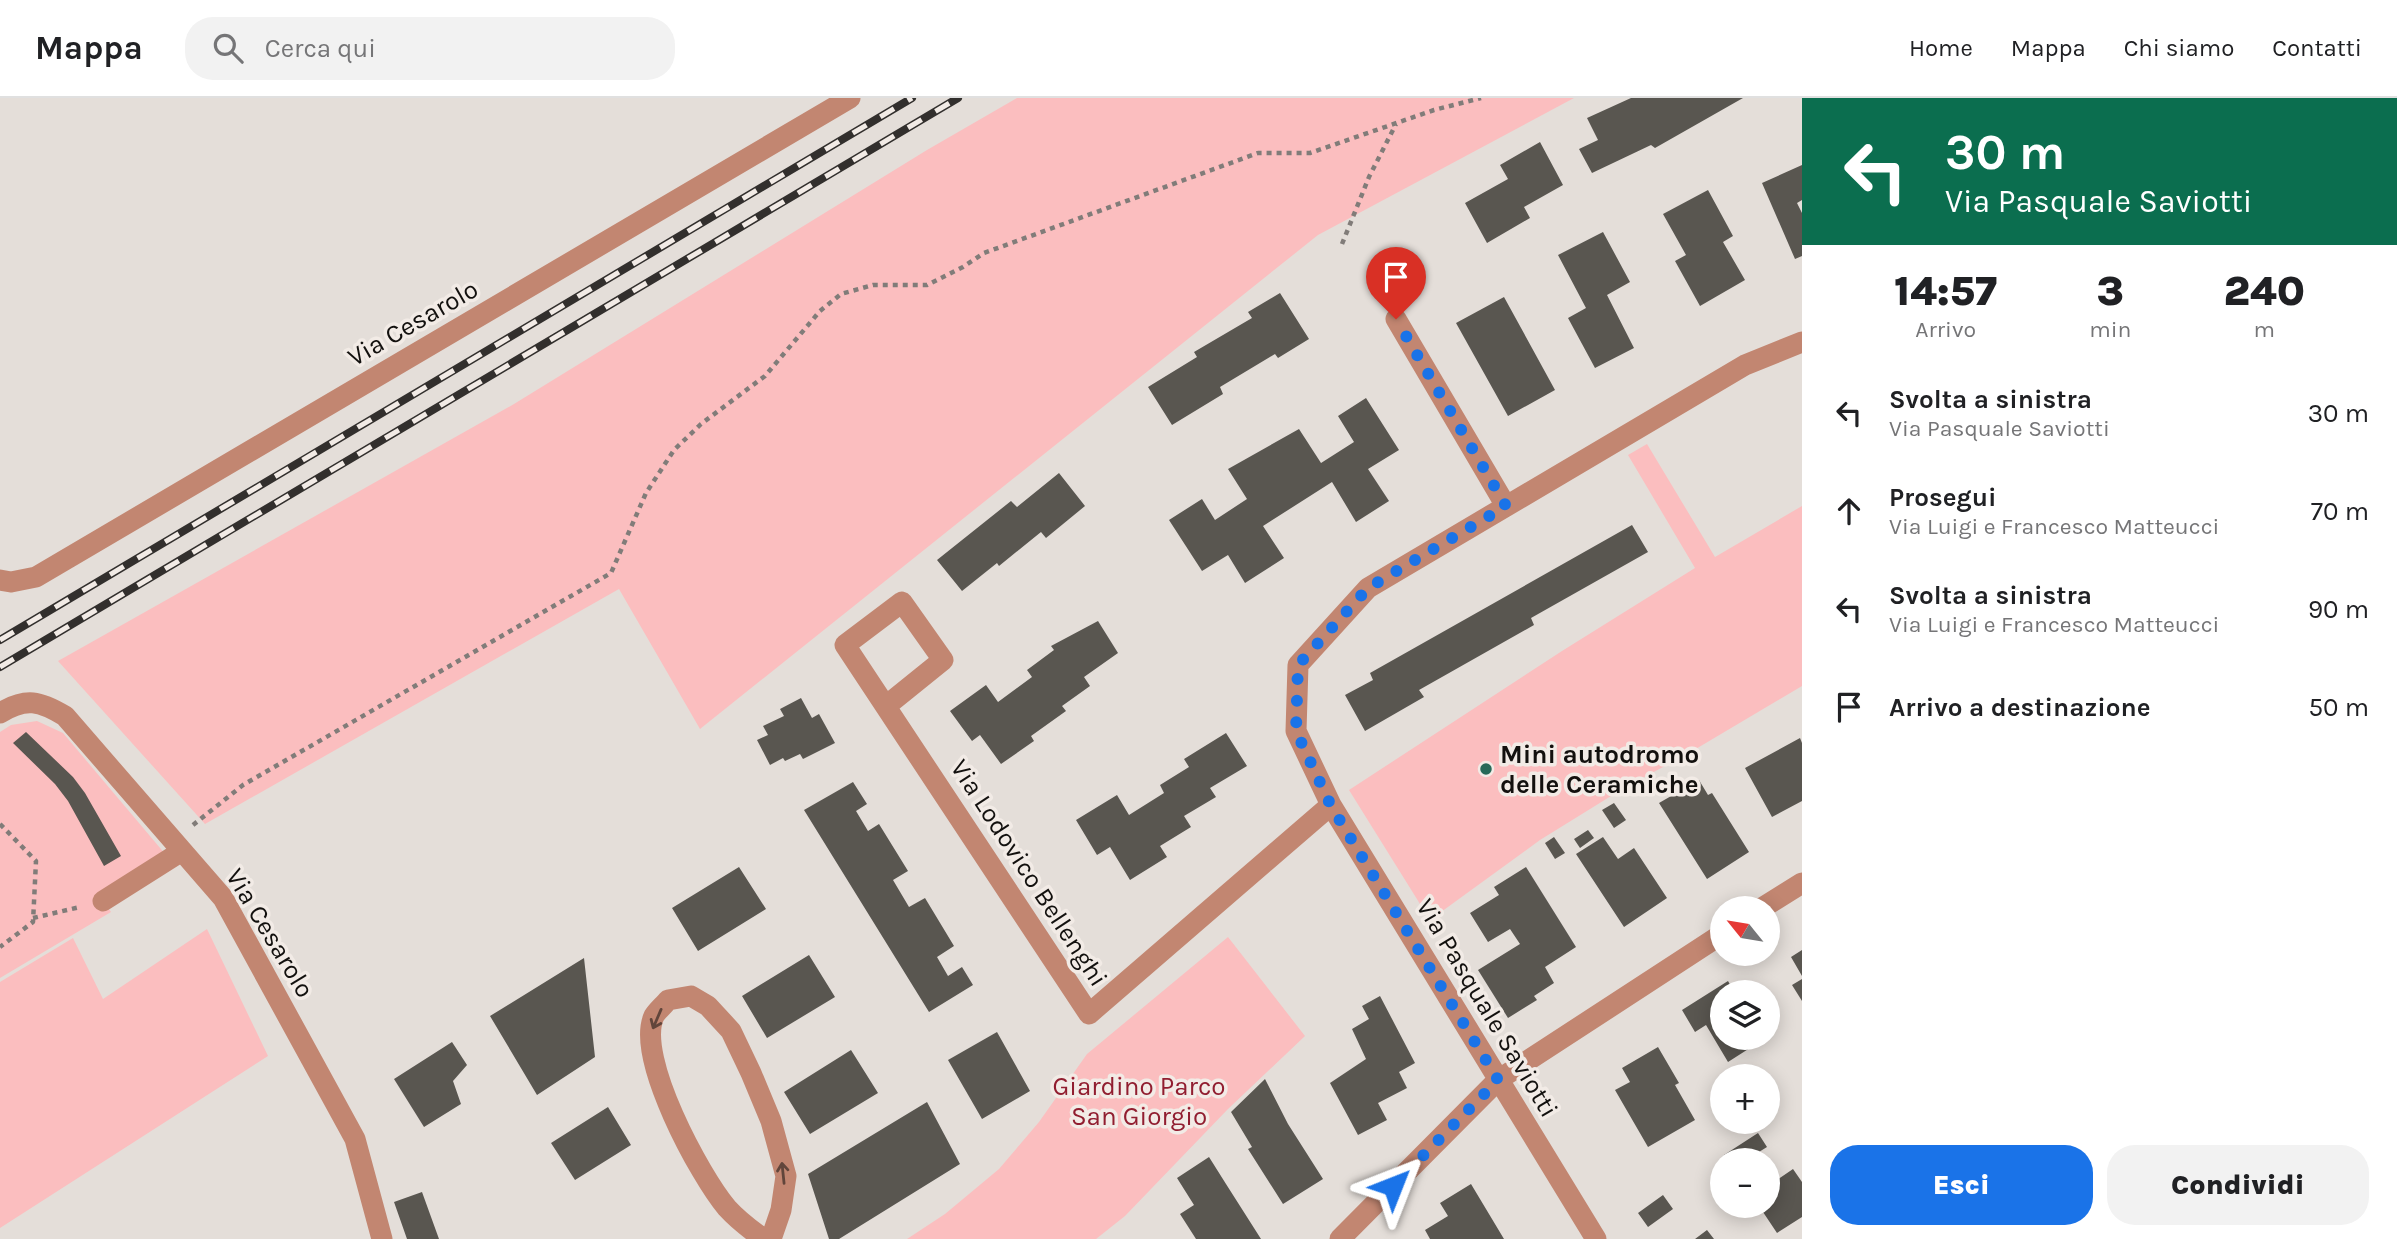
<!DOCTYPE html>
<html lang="it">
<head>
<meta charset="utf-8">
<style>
  :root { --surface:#fff; --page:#f2f2f2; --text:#202124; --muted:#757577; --line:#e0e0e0; --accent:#1a73e8 }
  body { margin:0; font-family:Karla,sans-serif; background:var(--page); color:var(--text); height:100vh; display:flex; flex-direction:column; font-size:26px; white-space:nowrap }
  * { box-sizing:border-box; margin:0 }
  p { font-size:23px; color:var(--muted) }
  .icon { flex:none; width:38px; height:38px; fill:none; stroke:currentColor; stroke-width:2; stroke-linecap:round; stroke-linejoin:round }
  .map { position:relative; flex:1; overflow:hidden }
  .side { display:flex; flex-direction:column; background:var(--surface); width:595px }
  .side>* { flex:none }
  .top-card { background:#0b6e4f; color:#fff; overflow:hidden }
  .needle { width:46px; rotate:300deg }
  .tools { position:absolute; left:1710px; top:798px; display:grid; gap:14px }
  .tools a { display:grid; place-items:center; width:70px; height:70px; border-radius:50%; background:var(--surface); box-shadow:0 4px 18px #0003; font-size:35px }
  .pin { position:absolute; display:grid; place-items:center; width:60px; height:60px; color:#fff; margin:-72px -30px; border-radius:50% 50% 50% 0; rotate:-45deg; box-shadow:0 0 7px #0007 }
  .pin .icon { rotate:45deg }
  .me { position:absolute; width:77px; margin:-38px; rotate:45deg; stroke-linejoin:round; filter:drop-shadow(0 0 5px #0008) }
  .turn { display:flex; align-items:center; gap:24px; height:147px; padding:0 28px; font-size:32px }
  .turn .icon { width:91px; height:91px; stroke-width:2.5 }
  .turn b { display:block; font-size:49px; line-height:60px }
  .eta { display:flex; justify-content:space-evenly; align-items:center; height:119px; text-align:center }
  .eta b { font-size:42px; font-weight:800; line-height:49px }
  .action { display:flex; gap:14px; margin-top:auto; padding:14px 28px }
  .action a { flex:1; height:80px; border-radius:28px; background:var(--accent); color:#fff; font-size:28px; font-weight:800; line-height:80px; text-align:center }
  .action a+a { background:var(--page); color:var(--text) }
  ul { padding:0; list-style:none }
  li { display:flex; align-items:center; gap:21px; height:98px; padding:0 28px }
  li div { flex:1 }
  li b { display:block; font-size:26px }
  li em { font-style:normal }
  header { display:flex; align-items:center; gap:42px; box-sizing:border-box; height:98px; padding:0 35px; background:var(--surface); border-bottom:2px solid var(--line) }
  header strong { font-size:33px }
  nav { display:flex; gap:38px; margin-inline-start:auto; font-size:24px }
  .search { width:490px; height:63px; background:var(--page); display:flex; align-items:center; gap:18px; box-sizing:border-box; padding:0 24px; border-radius:28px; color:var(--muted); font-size:26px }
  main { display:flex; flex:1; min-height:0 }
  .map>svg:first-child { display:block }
</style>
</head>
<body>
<header>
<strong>Mappa</strong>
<div class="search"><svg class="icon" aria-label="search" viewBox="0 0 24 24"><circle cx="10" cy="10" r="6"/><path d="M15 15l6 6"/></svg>Cerca qui</div>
<nav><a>Home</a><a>Mappa</a><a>Chi siamo</a><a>Contatti</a></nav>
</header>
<main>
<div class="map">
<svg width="1802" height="1141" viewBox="0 0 1802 1141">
  <rect width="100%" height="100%" fill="#e4ded9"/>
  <path fill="#fbbebf" d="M1017,0H1574L1318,137L700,631L619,491L205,726L58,563L514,306L927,52Z
    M1647,346L1715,459L1802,408V588L1689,655L1624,690L1540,742L1430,822L1349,692L1562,553L1695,470L1628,357Z
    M37,623L63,635L166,757L103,803L111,814L0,880V634L11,627Z
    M207,831L268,958L0,1130V884L73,840L103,901Z
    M1228,839L1305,938L1228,1011L1125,1118L1096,1141H907L945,1116L999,1071L1039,1024L1087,956Z"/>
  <path fill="#595650" d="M1631,0H1743L1655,50L1651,47L1592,75L1579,51L1598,42L1587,20Z
    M1540,44L1563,87L1524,109L1530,120L1487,145L1465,105L1508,81L1500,67Z
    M1802,67V102L1797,105L1802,115V158L1795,161L1762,85Z
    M1708,92L1733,138L1723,144L1745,182L1700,208L1675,163L1686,157L1663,116Z
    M1603,134L1630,184L1607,197L1634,250L1595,270L1568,220L1586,210L1558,157Z
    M1280,195L1309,241L1278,260L1275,256L1220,289L1223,296L1172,327L1148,289L1197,259L1194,254L1252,220L1248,214Z
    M1504,199L1555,292L1508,318L1456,225Z
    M1366,300L1399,352L1368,371L1389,403L1356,424L1332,384L1263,428L1284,460L1245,485L1228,457L1202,473L1169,422L1202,401L1215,422L1247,401L1228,371L1299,331L1321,365L1354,344L1338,318Z
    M1059,375L1085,408L1046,440L1041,434L999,468L997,465L962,493L937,462L1011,403L1017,409Z
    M1632,427L1648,454L1531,520L1534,527L1419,592L1424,599L1365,633L1345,597L1373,582L1370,575Z
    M1098,523L1118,555L1084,579L1090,588L1062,608L1066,613L1031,638L1034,643L1001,666L980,637L972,643L950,613L986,587L998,604L1032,579L1027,572L1054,552L1051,548Z
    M801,600L812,620L819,616L835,645L803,661L800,656L785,663L783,660L770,667L757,642L768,637L763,628L784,618L780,611Z
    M26,634L73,679L85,695L121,758L104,768L68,703L55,686L13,645Z
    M1226,635L1247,668L1210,690L1216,699L1184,718L1191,729L1160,748L1167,759L1130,782L1110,749L1097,757L1076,722L1117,697L1129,717L1164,695L1160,687L1189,669L1184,661Z
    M1800,640L1802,645V703L1772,719L1745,670Z
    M1699,682L1708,697L1712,695L1749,754L1707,781L1659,705Z
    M853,684L867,706L856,713L868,733L879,726L908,773L893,782L909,809L925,800L954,848L937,859L948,878L962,869L973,887L929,914L804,712Z
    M1614,705L1626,722L1614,730L1602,712Z
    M1588,732L1594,740L1580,750L1574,741Z
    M1554,739L1565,755L1555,761L1545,745Z
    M1603,739L1618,761L1634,750L1667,800L1624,829L1576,756Z
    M739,769L766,811L698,853L672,810Z
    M1526,769L1576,849L1545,869L1554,885L1534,898L1537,902L1508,920L1478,872L1520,846L1510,831L1488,844L1470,815L1499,797L1494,789Z
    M1802,852V878L1791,859Z
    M809,857L835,899L767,940L742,898Z
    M584,860L595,959L537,997L490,918Z
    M1802,881V903L1792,887Z
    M1728,883L1734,894H1722V940L1764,941L1728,964L1706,927L1695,934L1682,912Z
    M1380,898L1415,965L1399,974L1407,990L1378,1005L1387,1022L1358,1037L1330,985L1366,961L1352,931L1369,921L1362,908Z
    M997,934L1030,993L982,1021L948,962Z
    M452,944L467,967L453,983L461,1006L424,1029L394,981Z
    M1658,949L1679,985L1675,987L1695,1022L1648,1049L1615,992L1630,984L1622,970Z
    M851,952L878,995L810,1036L784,994Z
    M1265,981L1288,1026L1323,1081L1283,1106L1248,1051L1252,1049L1231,1014Z
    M927,1004L960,1066L839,1141H829L808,1076Z
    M608,1009L631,1047L575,1082L551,1045Z
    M1758,1035L1767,1049L1746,1062H1728L1724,1057Z
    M1209,1059L1226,1086L1261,1141H1196L1180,1116L1194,1107L1177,1080Z
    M1793,1071L1802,1084V1119L1777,1135L1759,1108H1768V1088Z
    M1471,1086L1504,1141H1430L1425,1132L1448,1118L1440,1105Z
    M422,1094L439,1141H407L394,1104Z
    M1663,1097L1673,1111L1648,1129L1638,1115Z
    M1707,1132L1714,1141H1695Z"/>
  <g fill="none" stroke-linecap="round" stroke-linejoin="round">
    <path stroke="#817c79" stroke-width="4.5" stroke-dasharray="5 5" stroke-linecap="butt" d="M1342,146L1369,79L1396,26
      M0,726L36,763L33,824L0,849
      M193,727L243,687L611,475L646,395L674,352L701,326L765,278L820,213L841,196L873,187H927L963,169L984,155L1258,55H1310L1434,12L1481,0
      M33,820L80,809"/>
    <path stroke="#c28671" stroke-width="21" d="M1396,221L1506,408
      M0,482L11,484L36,479L850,0
      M886,608L943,562L902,504L845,547L1089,916L1331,707
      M0,615C26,599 40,603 65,618L223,800L355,1041L382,1141
      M103,803L182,753
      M1762,810L1802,785
      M764,1141C751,1132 738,1122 727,1110C700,1078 635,959 654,918C657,913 664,907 668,902L691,898L708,908L731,933L751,975L771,1023L786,1078L781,1112L771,1141
      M1340,1141L1498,982L1722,836
      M1596,1141L1331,707L1296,633L1298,567L1368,490L1745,267L1802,244"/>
    <defs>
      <path id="rail" d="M0,542L912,0
        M0,569L958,0"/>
    </defs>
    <use href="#rail" stroke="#322f2d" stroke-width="8"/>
    <use href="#rail" stroke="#f2ebe6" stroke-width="5" stroke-dasharray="16" stroke-linecap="butt"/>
  </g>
  <defs><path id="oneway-shaft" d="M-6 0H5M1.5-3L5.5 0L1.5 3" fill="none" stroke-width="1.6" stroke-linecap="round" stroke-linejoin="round" transform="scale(1.75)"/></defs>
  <g stroke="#61453b">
    <use href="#oneway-shaft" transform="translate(657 921) rotate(113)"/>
    <use href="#oneway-shaft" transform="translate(783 1075) rotate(-96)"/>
  </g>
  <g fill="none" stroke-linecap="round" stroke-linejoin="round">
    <path stroke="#1a73e8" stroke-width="12" stroke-dasharray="0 21.6" d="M1393,1088L1498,982L1331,708L1296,633L1298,567L1368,490L1506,408L1396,221"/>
  </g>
  <circle fill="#276958" stroke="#f2ebe6" stroke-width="2.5" cx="1486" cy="671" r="7"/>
  <g text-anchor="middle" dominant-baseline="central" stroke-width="7" stroke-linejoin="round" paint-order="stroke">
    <g font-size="26" fill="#12100e" stroke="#f2ebe6">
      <text transform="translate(413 225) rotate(-30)">Via Cesarolo</text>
      <text transform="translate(1029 775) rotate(57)">Via Lodovico Bellenghi</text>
      <text transform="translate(270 835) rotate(59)">Via Cesarolo</text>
      <text transform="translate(1487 910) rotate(59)">Via Pasquale Saviotti</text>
    </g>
    <g font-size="26" font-weight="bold" fill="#12100e" stroke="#f2ebe6" text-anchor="start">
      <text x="1500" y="656">Mini autodromo<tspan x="1500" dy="30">delle Ceramiche</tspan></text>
    </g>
    <g font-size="26" fill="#911e30" stroke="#f2ebe6">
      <text x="1139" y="988">Giardino Parco<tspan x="1139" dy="30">San Giorgio</tspan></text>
    </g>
  </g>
</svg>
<div class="tools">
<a><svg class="needle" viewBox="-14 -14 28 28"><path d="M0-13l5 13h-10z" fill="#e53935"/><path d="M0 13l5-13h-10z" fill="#757577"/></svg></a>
<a><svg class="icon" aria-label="layers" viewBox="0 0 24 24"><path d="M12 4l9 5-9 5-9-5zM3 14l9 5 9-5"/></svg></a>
<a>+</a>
<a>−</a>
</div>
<div class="pin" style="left:1396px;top:221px;background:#d93025"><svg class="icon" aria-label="arrive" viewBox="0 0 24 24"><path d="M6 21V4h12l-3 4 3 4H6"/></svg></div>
<svg class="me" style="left:1393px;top:1088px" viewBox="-20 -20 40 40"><path d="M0-17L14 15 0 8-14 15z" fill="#1a73e8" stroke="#fff" stroke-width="4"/></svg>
</div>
<section class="side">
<div class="top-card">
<div class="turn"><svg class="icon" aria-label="left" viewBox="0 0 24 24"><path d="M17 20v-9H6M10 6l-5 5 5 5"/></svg><div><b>30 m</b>Via Pasquale Saviotti</div></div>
</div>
<div class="eta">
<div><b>14:57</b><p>Arrivo</p></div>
<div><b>3</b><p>min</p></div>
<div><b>240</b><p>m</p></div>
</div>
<ul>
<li><svg class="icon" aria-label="left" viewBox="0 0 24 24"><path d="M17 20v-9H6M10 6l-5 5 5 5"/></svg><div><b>Svolta a sinistra</b><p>Via Pasquale Saviotti</p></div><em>30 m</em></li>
<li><svg class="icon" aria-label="ahead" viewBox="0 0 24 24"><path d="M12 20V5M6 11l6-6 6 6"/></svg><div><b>Prosegui</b><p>Via Luigi e Francesco Matteucci</p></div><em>70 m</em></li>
<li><svg class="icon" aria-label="left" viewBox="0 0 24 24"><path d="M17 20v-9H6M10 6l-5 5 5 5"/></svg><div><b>Svolta a sinistra</b><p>Via Luigi e Francesco Matteucci</p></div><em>90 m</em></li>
<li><svg class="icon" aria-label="arrive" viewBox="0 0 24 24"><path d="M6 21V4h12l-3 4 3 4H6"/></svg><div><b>Arrivo a destinazione</b></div><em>50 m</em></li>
</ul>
<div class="action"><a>Esci</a><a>Condividi</a></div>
</section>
</main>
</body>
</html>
